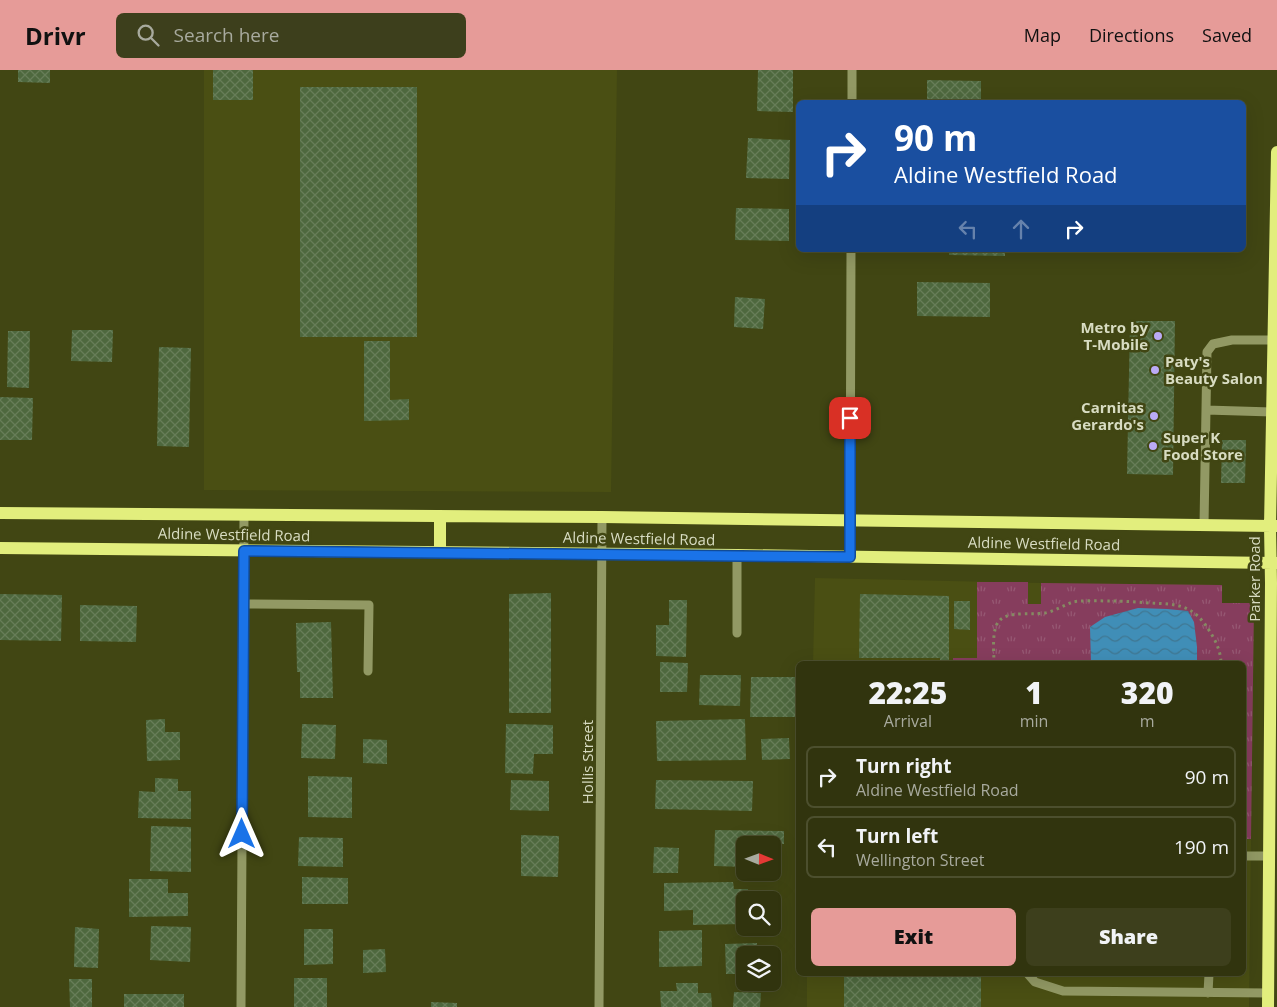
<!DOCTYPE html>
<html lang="en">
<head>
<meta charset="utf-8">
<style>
  :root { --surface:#31340e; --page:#3d3f1c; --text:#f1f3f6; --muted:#a8aa9e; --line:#4c4f2e; --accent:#e69b98 }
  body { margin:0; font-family:"Open Sans",sans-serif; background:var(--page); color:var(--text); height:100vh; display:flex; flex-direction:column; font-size:19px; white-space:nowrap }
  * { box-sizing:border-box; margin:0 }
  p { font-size:16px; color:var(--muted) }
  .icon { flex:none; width:28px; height:28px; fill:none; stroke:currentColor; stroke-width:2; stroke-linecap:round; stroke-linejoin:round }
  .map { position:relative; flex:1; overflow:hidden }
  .sheet { position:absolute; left:796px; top:591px; width:450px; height:315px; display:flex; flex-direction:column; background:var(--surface); border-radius:8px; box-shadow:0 5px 20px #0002,0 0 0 1px var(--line) }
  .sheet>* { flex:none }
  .guide { position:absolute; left:796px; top:30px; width:450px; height:152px; border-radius:8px; box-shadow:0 5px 20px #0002,0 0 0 1px var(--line); background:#1a4fa0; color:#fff; overflow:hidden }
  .needle { width:32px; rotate:91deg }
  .fabs { position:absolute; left:736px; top:766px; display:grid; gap:10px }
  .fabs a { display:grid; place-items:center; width:45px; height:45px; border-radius:8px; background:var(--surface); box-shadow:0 5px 20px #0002,0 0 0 1px var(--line); font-size:25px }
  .pin { position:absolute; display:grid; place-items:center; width:42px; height:42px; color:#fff; margin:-21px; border-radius:10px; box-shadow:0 2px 8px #0006 }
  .me { position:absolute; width:55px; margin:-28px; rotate:0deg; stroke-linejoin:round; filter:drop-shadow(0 0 4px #0008) }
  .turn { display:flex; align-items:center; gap:18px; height:105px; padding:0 15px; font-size:22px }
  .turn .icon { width:65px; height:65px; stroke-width:2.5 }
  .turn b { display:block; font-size:35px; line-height:42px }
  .lanes { display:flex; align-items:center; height:48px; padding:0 15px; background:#0003; justify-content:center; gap:25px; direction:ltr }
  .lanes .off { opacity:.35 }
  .eta { display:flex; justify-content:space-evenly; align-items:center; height:85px; text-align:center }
  .eta b { font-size:30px; font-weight:800; line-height:35px }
  .cta { display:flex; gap:10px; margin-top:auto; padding:10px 15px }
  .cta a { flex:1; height:58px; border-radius:8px; background:var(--accent); color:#111; font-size:20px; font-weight:800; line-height:58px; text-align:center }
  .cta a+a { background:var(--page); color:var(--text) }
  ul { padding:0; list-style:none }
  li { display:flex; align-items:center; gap:15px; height:62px; margin:0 10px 8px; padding:0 5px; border:2px solid var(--line); border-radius:8px }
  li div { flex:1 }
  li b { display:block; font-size:19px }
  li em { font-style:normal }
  header { display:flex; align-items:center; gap:30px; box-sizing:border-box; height:70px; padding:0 25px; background:var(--accent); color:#111 }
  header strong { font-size:24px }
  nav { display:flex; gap:28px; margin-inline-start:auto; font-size:18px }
  .search { width:350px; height:45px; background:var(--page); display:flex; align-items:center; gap:12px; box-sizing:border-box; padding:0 18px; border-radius:8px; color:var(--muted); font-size:19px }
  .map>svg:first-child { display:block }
</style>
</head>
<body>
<header>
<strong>Drivr</strong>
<div class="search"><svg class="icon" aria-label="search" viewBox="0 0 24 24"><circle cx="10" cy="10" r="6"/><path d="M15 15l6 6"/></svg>Search here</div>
<nav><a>Map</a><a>Directions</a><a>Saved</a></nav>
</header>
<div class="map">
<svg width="1277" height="937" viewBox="0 0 1277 937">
  <defs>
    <pattern id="park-tufts" width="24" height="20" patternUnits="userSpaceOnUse" patternTransform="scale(1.25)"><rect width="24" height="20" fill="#863d5d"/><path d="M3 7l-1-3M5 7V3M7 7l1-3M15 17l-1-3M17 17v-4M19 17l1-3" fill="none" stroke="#965873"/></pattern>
    <pattern id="water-waves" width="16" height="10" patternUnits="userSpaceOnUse" patternTransform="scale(1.25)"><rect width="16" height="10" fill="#408eb7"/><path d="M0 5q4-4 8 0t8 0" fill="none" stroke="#407792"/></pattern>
    <pattern id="building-cross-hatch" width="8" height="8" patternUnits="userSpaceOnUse" patternTransform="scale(1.25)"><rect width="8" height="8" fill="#4e683e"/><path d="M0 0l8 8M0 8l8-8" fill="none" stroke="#677d58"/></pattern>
  </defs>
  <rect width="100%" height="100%" fill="#414613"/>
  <path fill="#4a4f13" d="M204,0H617L611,422L204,420Z
    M815,508L1041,513L1222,515V533H1254L1249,937H807V904H1244V594H813Z"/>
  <path fill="url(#park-tufts)" d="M977,512H1028V534H1041V513L1222,515V533H1254L1251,769H1244V594H953V588H977Z"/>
  <path fill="url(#water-waves)" d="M1138,538L1167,539L1188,541L1194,552L1197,577V594H1091L1090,557L1105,547Z"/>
  <path fill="url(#building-cross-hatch)" d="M18,0H50V13L18,12Z
    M213,0H253V30H213Z
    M758,0H793V42L757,41Z
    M927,10L981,11V32H927Z
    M300,17H417V267H300Z
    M748,68L790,70L789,109L746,108Z
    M736,138L789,139V171L735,170Z
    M949,180H1005V186L949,185Z
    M917,212L990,213V247L917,246Z
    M735,227L765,229L763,259L734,257Z
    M1130,251H1175L1173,405L1127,404Z
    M72,260H113L112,292L71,291Z
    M8,261H30L29,318L7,317Z
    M364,271H390V330L409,329V350L364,351Z
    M159,277L191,278L189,377L157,376Z
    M0,327L33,328L32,370H0Z
    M1222,370H1246L1245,413H1221Z
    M551,523V643H509V524Z
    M0,524L62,525L61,571L0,570Z
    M860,524L949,526V594H940V588H859Z
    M669,530H687L686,587L656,586V555H669Z
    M954,531H970V560L954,559Z
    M80,535L137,536L136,572L80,571Z
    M331,552L333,628H300V602H297L296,553Z
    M660,592L688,593L687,622H660Z
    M700,605H741L740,636L699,635Z
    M751,607H799V647H750Z
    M165,649V662H180V690L147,691L146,650Z
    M745,649L746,690L657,691L656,651Z
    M302,654L336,655L335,689L301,688Z
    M506,654L553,655V684H534L533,704L505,703Z
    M789,668L790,689L762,690L761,669Z
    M363,669L387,670V694L363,693Z
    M308,706L352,707V748L308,747Z
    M155,708L178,709V721H191V749L138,748L139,721L155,722Z
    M511,710L549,711V741L510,740Z
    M656,710L753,711L752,741L655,739Z
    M151,756L191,757V802L150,801Z
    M715,760L784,761V774L747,773V775H745V797L714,796Z
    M521,765L559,766L558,807L521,806Z
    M299,767L343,768V797L298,796Z
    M654,777L679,778L678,803H653Z
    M302,807L348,808V834H302Z
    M129,809H168V823H188V846L129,847Z
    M733,812L734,819H748V830H745V854L693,855V840L664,841V813Z
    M151,856L191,857L190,892L150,890Z
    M75,857L99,859L98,898L74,897Z
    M304,859H333V894L304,895Z
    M702,860V896L659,897V861Z
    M757,873V885H745V904H726L725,874Z
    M385,879L386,902L363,903V880Z
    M844,904H981V937H844Z
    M294,908H327V937H294Z
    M69,909H92V937H70Z
    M676,913H698V923H711L712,937H661L660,921H677Z
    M734,922L761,923L760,937H733Z
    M124,924H184V937H124Z
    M431,932L457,933V937H431Z"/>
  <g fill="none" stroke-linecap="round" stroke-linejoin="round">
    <path stroke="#858a62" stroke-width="3" stroke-dasharray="2.5 4" stroke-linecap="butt" d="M994,594C994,582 991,558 1000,550C1009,541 1033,545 1045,543C1055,541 1064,535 1073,532C1082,530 1101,531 1111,531C1124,531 1137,532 1149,533C1179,534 1194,535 1210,562C1216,571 1221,582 1221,594"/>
    <path stroke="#929964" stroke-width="9" d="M852,32V0
      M1206,340L1272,342
      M1204,455L1207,282L1213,274L1232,270H1274
      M737,485V563
      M850,487L851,180
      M244,534L369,535L368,601
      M1244,786H1269
      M1028,904L1035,912L1063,921L1268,923
      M1208,923L1209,904
      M241,937L244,444
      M599,937L602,447"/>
    <path stroke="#e2ee7d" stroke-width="12" d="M0,443L602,447L1277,456
      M440,446V482
      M0,478L737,485L1277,493
      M1268,937L1271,513L1270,456L1277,82"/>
  </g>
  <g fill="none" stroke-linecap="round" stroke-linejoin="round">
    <defs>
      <path id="route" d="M242,764L244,481L850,487V348"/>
    </defs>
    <use href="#route" stroke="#114b97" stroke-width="12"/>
    <use href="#route" stroke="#1a73e8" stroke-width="9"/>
  </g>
  <g fill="#bbaaf6" stroke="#414613" stroke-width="2">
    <circle cx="1158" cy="266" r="5"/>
    <circle cx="1155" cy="300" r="5"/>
    <circle cx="1154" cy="346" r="5"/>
    <circle cx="1153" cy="376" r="5"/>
  </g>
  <g text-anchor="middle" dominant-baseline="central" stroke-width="5" stroke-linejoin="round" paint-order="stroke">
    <g font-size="15" font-weight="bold" fill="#d8dcc2" stroke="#414613" text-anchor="end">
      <text x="1148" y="257">Metro by<tspan x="1148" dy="17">T-Mobile</tspan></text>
      <text x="1165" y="291" text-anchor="start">Paty's<tspan x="1165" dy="17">Beauty Salon</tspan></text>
      <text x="1144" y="337">Carnitas<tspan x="1144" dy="17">Gerardo's</tspan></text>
      <text x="1163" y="367" text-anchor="start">Super K<tspan x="1163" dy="17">Food Store</tspan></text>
    </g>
    <g font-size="15" fill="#d8dcc2" stroke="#414613">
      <text transform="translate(234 464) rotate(1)">Aldine Westfield Road</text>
      <text transform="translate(639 468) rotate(1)">Aldine Westfield Road</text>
      <text transform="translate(1044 473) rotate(1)">Aldine Westfield Road</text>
      <text transform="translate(1254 509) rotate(-90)">Parker Road</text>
      <text transform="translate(587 692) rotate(-90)">Hollis Street</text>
    </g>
  </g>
</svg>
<div class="fabs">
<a><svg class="needle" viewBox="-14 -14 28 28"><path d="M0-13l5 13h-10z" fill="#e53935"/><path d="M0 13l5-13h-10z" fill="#a8aa9e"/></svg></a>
<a><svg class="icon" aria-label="search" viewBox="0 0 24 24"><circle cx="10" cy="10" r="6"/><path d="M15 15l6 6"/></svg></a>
<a><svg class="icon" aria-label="layers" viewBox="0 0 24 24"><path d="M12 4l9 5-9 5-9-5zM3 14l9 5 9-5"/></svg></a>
</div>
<div class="pin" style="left:850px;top:348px;background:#d93025"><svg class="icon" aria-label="arrive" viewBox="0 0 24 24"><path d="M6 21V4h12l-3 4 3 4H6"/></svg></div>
<svg class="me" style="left:242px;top:764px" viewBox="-20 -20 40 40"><path d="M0-17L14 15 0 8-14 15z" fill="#1a73e8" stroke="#fff" stroke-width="4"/></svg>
<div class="guide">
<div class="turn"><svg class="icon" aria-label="right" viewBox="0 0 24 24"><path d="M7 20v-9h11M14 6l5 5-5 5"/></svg><div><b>90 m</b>Aldine Westfield Road</div></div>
<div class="lanes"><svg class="icon off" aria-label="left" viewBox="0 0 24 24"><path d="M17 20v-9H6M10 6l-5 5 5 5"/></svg><svg class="icon off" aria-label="ahead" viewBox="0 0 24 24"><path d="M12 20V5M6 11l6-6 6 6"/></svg><svg class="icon" aria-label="right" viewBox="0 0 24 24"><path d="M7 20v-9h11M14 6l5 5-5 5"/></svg></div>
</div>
<section class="sheet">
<div class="eta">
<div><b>22:25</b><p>Arrival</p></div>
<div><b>1</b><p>min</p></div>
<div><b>320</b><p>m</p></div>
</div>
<ul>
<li><svg class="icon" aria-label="right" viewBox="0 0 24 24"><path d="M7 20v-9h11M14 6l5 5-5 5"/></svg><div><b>Turn right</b><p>Aldine Westfield Road</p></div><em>90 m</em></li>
<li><svg class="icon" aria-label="left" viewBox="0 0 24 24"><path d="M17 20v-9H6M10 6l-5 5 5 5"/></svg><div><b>Turn left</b><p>Wellington Street</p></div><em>190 m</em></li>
</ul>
<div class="cta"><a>Exit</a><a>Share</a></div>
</section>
</div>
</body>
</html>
